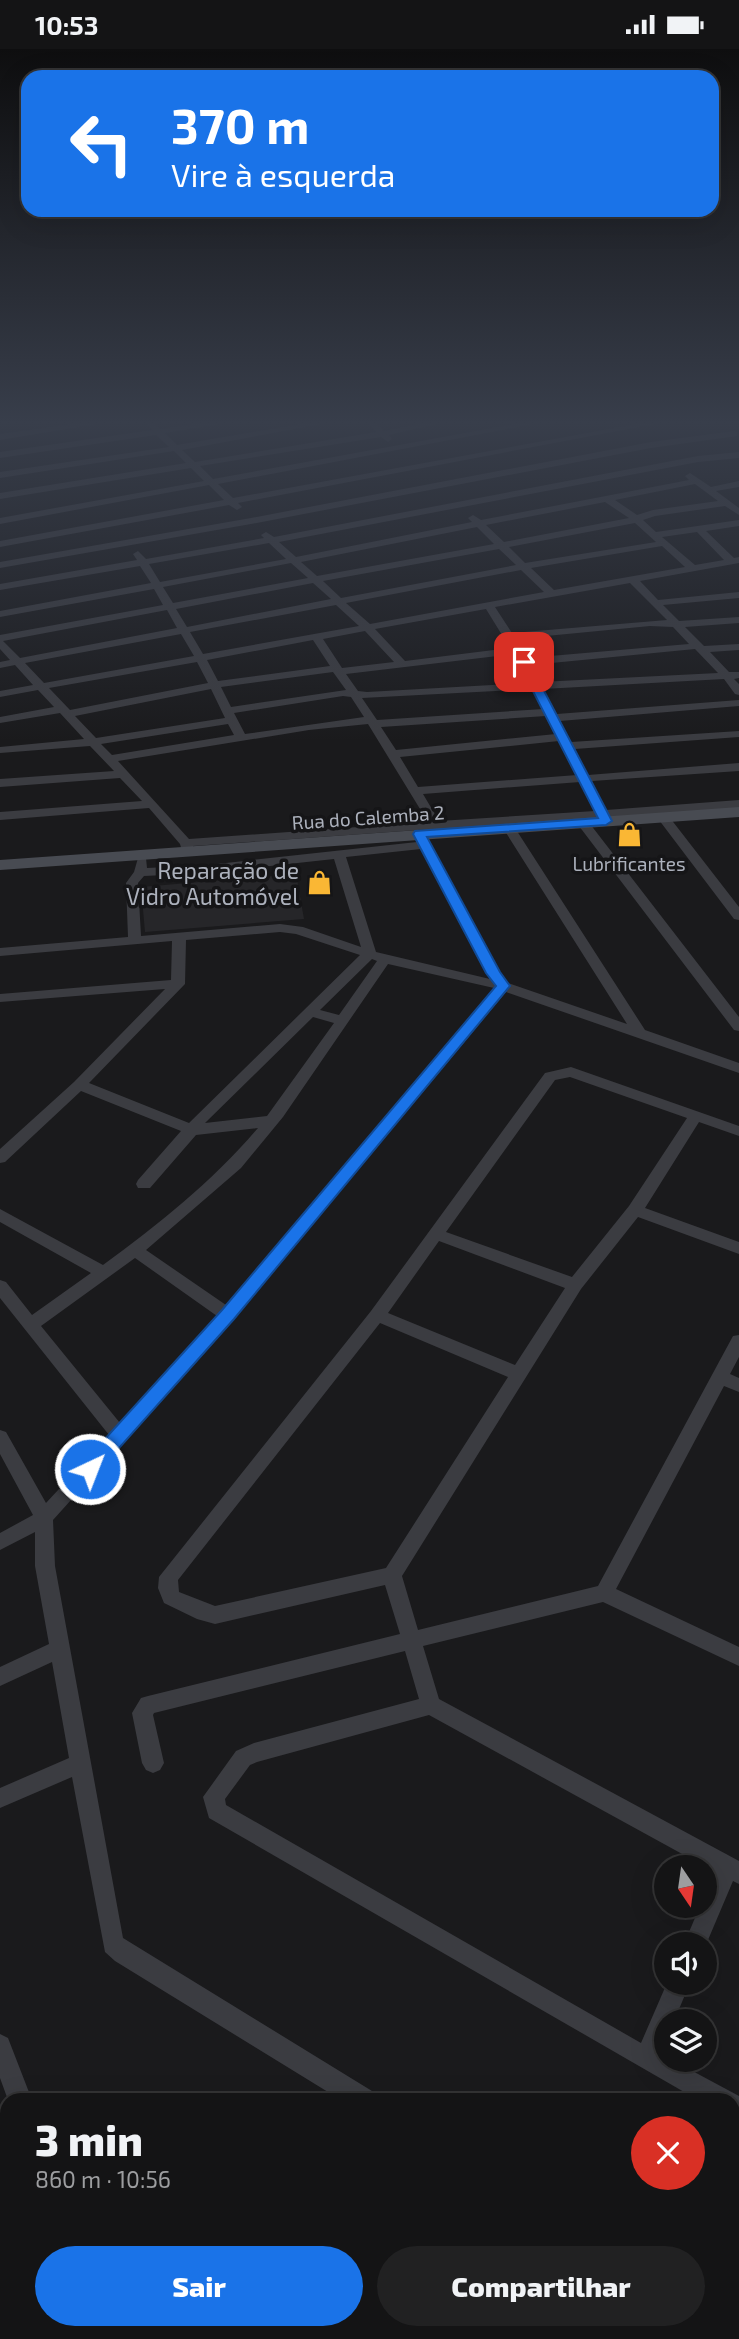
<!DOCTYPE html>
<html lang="pt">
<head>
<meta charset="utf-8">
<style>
  :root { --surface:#141415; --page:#212122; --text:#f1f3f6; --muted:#9d9ea0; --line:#333334; --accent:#1a73e8 }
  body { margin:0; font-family:"Exo 2",sans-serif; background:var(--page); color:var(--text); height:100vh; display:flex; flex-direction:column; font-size:26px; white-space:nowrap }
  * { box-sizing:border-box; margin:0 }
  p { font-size:23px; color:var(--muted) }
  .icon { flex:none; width:38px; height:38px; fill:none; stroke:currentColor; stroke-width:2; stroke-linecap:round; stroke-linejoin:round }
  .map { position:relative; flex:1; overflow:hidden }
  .side { position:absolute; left:0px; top:2044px; width:740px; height:247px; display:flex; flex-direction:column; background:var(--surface); border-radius:21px 21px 0 0; box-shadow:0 7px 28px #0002,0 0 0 2px var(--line) }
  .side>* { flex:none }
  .hud { position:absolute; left:21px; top:21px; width:698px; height:147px; border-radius:21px; box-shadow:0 7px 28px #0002,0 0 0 2px var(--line); background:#1a73e8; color:#fff; overflow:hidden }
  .needle { width:46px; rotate:167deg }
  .tools { position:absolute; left:654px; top:1806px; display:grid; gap:14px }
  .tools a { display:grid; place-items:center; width:63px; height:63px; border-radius:50%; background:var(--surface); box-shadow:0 7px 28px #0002,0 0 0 2px var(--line); font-size:35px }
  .pin { position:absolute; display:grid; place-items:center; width:60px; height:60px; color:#fff; margin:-30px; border-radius:14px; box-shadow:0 4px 10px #0006 }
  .me { position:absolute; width:77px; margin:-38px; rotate:43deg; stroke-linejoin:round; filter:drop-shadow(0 0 5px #0008) }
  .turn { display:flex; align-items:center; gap:24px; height:147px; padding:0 35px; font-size:32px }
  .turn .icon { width:91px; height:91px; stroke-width:2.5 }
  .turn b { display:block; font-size:49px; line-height:60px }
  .round { display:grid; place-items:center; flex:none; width:74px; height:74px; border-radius:37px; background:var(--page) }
  .summary { display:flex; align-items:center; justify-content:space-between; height:119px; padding:0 35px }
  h1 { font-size:42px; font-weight:800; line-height:52px }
  .cta { display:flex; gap:14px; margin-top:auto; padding:14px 35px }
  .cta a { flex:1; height:80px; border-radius:42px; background:var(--accent); color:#fff; font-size:28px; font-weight:800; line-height:80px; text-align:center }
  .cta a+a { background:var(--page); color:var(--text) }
  .status { display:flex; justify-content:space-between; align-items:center; height:49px; padding:0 35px; background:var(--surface); direction:ltr }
  .status svg { height:19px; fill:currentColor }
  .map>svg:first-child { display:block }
</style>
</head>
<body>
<div class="status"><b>10:53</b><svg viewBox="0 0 49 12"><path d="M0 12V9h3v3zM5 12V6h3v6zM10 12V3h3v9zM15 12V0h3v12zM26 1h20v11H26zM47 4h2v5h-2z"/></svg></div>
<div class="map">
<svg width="739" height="2290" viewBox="0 0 739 2290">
  <rect width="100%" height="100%" fill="#1a1a1c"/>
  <path fill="#262629" d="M296,825L304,870L145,883L141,838Z"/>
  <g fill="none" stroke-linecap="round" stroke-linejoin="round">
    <path fill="#3b3c41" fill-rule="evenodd" d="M100,371H121L0,391V385Z
      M142,371H151L160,380L222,371H243L165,384L177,396L324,371H343L182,401L195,413L376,383L364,371H373L384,382L437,371H453L389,386L392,390L388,393L381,388L200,417L213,430L536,371H554L218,435L233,449L658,371H676L238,454L242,458L237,461L229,456L0,498V492L224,451L209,436L0,475V469L204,432L191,419L0,450V444L186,414L174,402L0,429V423L169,398L156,386L0,409V403L152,381Z
      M734,382L737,383V387L651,399L251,475L0,519V513L251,469L651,393Z
      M739,403V409L698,413L279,493L296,508L472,473L468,469L473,466L481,471L689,431L685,427L690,424L711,438L739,432V438L716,442L739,459V466L725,457L655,467L643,471L656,483L739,471V477L706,482L734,509L739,508V514L640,532L658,551L739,543V549L663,556L679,572L739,568V574L685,578L704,597L739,595V601L710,603L729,623H739V629L734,630L739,635V646L735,645L724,630L543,640L557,665L739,651V657L560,672L571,693L739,682V688L575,700L588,726L739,714V722L592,732L606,761L739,751V759L610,768L609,773L605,774L598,769L444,780L443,785L439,786L432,780L193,797V802L187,806L183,805L180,795L149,759L0,771V763L142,752L120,729L0,738V730L114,722L90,697L0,704V698L84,690L60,664L0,674V668L54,658L38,641L0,648V642L33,636L15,616L0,619V613L10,611L0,600V586L163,556L154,540L0,568V562L151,534L140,517L0,541V535L137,511L133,505L138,502L146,510L264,489L261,486L266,483L274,488L698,407ZM695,435L718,452L653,461L637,466L615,451ZM605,453L629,469L504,493L486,476ZM635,474L656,493L525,514L509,498ZM477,478L494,495L317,527L301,513ZM697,483L724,511L695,516L662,488ZM269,494L286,510L160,533L149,515ZM662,497L685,518L554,541L531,519ZM499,500L516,516L341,549L323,532ZM291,514L308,529L173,554L163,538ZM521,521L544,543L370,575L346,554ZM313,534L331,550L187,578L176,560ZM630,534L667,571L512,584L495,558ZM336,556L359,577L203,605L190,583ZM486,560L510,599L405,612L375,580ZM167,561L177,579L20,609L3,592ZM650,577L673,578L689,595L527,609L515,590ZM365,582L394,613L342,619L323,590ZM181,585L194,607L44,634L25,614ZM313,591L330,617L218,632L207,611ZM695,600L718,624L540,633L531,616ZM514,605L529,634L367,643L358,642L346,625ZM197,613L208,634L70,661L49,639ZM333,623L346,641L231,658L221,638ZM211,640L225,669L96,689L75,667ZM533,640L543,660L377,671L362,649ZM343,647L351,648L364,668L245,685L234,664ZM546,667L556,685L396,701L381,678ZM228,675L234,686L112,706L101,695ZM368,675L428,773L189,790L118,712L309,681ZM559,692L577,726L418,738L400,708ZM580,733L595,762L439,772L423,745Z
      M663,764L667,765L739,858V871L734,870L659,771L657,768Z
      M583,770L587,771L739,968V982L734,981L579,777L577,774Z
      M509,775L515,779L645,981L739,1014V1024L506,943L234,1270L53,1471L55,1517L123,1889L372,2042L375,2051H341L115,1912L105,1903L72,1728L0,1759V1739L69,1709L52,1613L0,1637V1618L49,1595L35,1517V1483L0,1501V1484L33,1466L0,1405V1381L6,1383L46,1454L109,1386L0,1249V1231L6,1233L32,1266L91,1224L0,1173V1160L103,1216C158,1176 214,1131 258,1079L196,1086L150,1139H138L136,1135L138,1131L181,1082L81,1042L5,1113L0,1114V1100L74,1033L165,940L0,953V945L171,931L172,892L0,907V899L128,888L126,834L134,823L138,809H146L147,819L207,816L417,793L414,786L420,782L426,786L499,923L508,934L627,975L503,779ZM421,800L486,924L490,930L376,903L346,808ZM334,810L361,898L303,878L280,875L141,887L138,834L144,827L207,824ZM280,883L296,885L360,906L189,1074L89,1034L185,935L186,891ZM372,910L377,912L339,966L320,961ZM388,915L494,939L226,1256L146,1201L241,1119L283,1068ZM313,968L334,974L267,1067L205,1074ZM135,1209L217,1267L120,1374L41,1277Z
      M571,1018L739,1077V1087L699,1073L645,1159L739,1193V1205L638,1168L581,1240L402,1527L418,1581L598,1537L733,1287L739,1286V1308L730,1325L739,1329V1343L724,1337L616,1540L739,1598V1617L603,1553L423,1597L439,1650L739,1812V1835L733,1832L705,1898V1895H684L700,1857H705V1845L715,1823L429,1666L257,1713L250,1716L225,1750L226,1756L641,1994L667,1934H690L674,1972H667V1990L660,2005L667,2011H672L739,2047V2072L733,2070V2051H698L209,1769L203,1748L236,1702L254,1694L419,1650L405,1602L154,1664L153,1666L164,1714L160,1721L153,1724L146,1721L142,1714L132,1664L141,1649L148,1647L400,1585L385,1536L215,1575L197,1570L164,1554L158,1539L159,1528L371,1262L545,1024ZM570,1028L687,1069L629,1157L572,1228L446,1183L555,1031ZM439,1192L565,1239L515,1316L388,1264ZM380,1274L508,1328L386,1519L215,1557L179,1543L178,1531Z
      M0,1985L8,1989L32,2051H8L0,2029Z
      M7,2105V2132L0,2134V2107Z
      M733,2273L739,2275V2290H718L716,2284H733Z
      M86,2284H137L139,2290H84Z
      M576,2284H617L615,2290H574Z"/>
    <path fill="#484b52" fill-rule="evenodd" d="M739,758V768L0,821V811Z"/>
  </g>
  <linearGradient id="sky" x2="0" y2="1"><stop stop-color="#0e0e0f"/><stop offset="0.54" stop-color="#383e4b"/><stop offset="1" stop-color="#383e4b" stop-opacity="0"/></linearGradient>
  <rect width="739" height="692" fill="url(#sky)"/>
  <path fill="#1a73e8" stroke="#114b97" stroke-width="2" d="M524,610L529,613L612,772L606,776L427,788L500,923L510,937L234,1270L96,1425L90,1427L83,1425L81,1420L83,1414L222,1261L496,937L486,924L413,785L415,782L598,769L518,613Z"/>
  <defs>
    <symbol id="shop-bare" viewBox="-9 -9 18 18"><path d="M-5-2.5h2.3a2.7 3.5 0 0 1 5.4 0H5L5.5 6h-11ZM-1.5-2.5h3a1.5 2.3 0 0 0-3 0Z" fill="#fab734" stroke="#151517" stroke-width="2.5" paint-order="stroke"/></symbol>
  </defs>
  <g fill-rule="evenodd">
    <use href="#shop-bare" x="612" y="768" width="35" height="35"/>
    <use href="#shop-bare" x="302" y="816" width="35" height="35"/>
  </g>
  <g text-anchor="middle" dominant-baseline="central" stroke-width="7" stroke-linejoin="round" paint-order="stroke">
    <g font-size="19" fill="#acb1bc" stroke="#151517">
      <text transform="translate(368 768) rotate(-4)">Rua do Calemba 2</text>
    </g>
    <g font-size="19" fill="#acb1bc" stroke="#151517">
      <text x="629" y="814">Lubrificantes</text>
    </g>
    <g font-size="23" fill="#acb1bc" stroke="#151517" text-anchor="end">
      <text x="299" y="821">Reparação de<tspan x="299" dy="26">Vidro Automóvel</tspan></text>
    </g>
  </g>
</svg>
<div class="tools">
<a><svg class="needle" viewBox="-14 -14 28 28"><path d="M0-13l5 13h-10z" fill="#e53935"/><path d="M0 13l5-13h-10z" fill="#9d9ea0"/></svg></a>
<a><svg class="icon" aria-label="sound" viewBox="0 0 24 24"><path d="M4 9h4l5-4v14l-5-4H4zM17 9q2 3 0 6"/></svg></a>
<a><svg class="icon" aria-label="layers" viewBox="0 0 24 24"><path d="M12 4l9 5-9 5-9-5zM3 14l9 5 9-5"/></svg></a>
</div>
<div class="pin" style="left:524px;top:613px;background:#d93025"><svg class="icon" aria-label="arrive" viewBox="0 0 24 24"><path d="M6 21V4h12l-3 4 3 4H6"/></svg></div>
<svg class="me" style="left:90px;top:1420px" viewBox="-20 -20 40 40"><circle r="17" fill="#1a73e8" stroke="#fff" stroke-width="3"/><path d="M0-11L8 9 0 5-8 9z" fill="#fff"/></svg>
<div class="hud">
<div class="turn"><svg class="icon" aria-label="left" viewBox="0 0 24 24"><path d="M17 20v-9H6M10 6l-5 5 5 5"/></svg><div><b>370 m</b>Vire à esquerda</div></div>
</div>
<section class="side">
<div class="summary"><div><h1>3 min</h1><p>860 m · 10:56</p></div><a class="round" style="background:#d93025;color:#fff"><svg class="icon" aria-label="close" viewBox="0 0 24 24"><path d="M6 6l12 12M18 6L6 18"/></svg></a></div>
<div class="cta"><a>Sair</a><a>Compartilhar</a></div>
</section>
</div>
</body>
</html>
